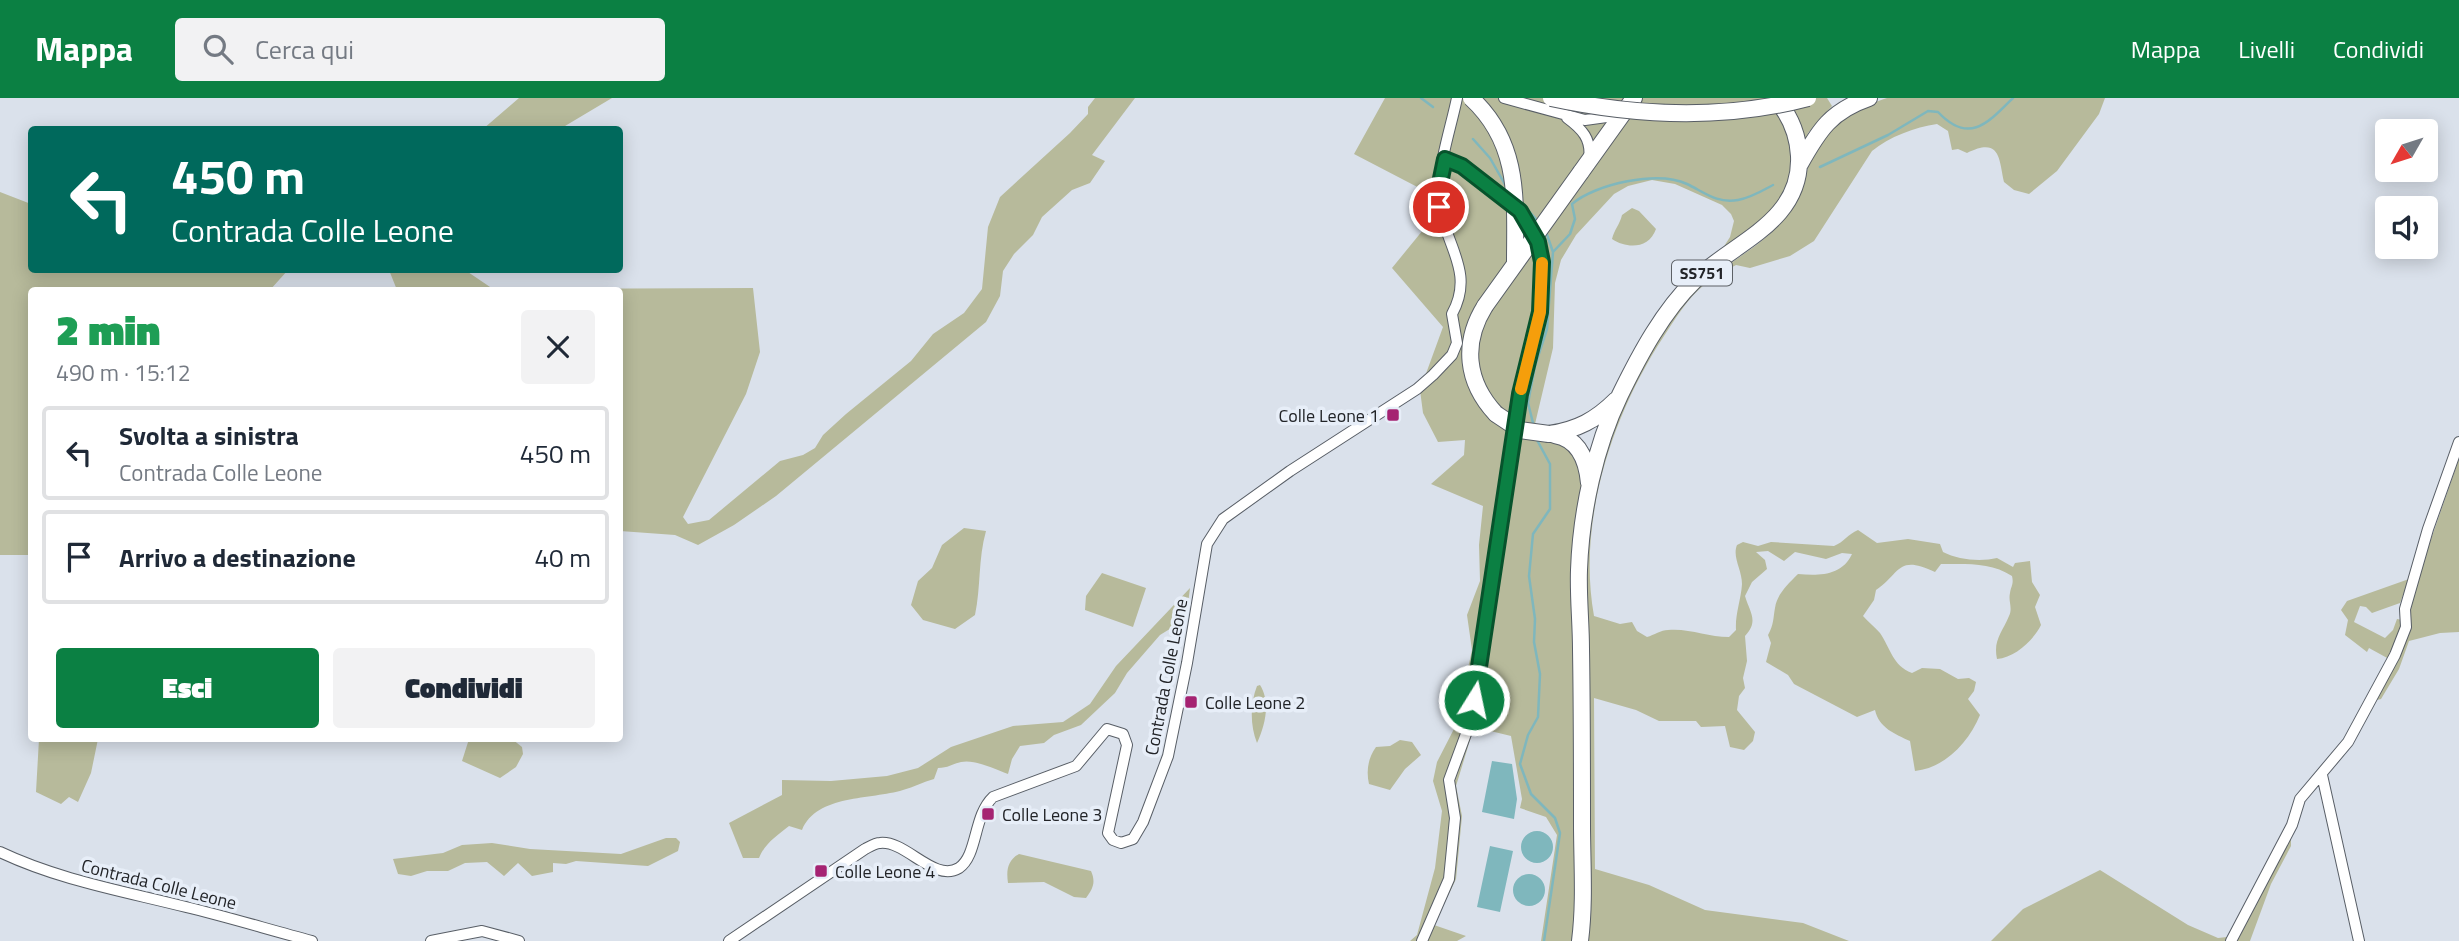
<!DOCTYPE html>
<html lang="it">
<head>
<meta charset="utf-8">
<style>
  :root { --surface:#fff; --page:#f2f2f3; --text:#1f2937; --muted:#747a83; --line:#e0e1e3; --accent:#0b8043 }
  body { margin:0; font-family:"Titillium Web",sans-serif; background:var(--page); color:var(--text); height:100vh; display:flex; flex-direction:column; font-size:26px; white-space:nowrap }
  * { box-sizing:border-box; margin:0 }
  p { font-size:23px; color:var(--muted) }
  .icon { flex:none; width:38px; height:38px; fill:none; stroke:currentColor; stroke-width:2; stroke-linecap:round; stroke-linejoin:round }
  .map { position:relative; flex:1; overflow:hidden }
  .sheet { position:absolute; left:28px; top:189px; width:595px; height:455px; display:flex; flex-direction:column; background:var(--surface); border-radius:7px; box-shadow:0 4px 18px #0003 }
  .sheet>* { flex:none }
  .guide { position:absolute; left:28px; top:28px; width:595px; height:147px; border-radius:7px; box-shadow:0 4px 18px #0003; background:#00695c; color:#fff; overflow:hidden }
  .needle { width:46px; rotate:231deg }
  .tools { position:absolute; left:2375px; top:21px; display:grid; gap:14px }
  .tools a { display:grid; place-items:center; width:63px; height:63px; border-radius:7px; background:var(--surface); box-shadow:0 4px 18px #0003; font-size:35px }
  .pin { position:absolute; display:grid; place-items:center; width:60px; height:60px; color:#fff; margin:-30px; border:4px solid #fff; border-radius:50%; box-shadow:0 2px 7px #0007 }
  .me { position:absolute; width:77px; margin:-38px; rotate:10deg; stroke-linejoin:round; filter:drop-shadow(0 0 5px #0008) }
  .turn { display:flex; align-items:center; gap:24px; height:147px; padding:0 28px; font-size:32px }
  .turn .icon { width:91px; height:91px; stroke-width:2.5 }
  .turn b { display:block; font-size:49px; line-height:60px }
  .round { display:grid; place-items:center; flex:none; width:74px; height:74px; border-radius:7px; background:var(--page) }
  .headline { display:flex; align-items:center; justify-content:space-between; height:119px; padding:0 28px }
  h1 { font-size:42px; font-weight:800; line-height:52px; color:#1e9e55 }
  .button { display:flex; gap:14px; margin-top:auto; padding:14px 28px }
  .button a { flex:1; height:80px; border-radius:7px; background:var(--accent); color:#fff; font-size:28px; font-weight:800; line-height:80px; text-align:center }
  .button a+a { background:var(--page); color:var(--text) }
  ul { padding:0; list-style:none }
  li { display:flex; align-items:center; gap:21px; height:94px; margin:0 14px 10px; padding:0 14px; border:4px solid var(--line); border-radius:7px }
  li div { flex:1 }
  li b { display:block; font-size:26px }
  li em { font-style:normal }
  header { display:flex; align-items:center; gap:42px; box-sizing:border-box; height:98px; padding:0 35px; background:var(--accent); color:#fff }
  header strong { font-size:33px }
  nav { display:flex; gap:38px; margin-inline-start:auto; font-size:24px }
  .search { width:490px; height:63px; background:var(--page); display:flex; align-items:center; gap:18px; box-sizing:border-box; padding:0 24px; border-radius:7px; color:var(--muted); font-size:26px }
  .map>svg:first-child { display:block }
</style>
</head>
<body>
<header>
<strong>Mappa</strong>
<div class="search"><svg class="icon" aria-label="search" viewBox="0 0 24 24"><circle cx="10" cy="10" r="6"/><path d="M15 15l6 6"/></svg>Cerca qui</div>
<nav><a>Mappa</a><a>Livelli</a><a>Condividi</a></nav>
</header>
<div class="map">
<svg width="2459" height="843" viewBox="0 0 2459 843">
  <rect width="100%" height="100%" fill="#dae1eb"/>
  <path fill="#b7ba9b" d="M519,0H612L560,31H483Z
    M1095,0H1135L1092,57L1105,63L1090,85L1072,92L1042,119L1033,137L1014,156L1003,173L1000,198L986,224L776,398L734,427L698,447L675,437L620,433V192H397L389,172H465L493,191L753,190L760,254L746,296L683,419L688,426L709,422L780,363L803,357L815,350L823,337L846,316L911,263L933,236L964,215L982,191L988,129L1000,99L1070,35L1088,16V9Z
    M1385,0H1769L1790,30L1792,76L1773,119L1721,153L1730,139L1734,123L1731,116L1722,107L1675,86L1652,82L1628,88L1614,96L1576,137L1561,162L1555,185L1553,250L1535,326L1560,342L1584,367L1586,464C1589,440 1589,414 1595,391C1610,325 1645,242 1694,194C1723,166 1763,149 1788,117C1808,93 1805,63 1819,39C1830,22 1868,6 1887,0H2105L2099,16L2057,73L2029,96L2014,92L2004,84C1999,62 2001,38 1967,55L1958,51L1952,52L1948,33L1937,26C1915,29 1889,39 1872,53L1814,143L1790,158L1750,170L1736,167C1725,173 1713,179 1704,187C1688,200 1675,221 1664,238C1612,317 1577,423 1594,518L1620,526L1632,524L1637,533L1647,539C1654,537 1661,532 1668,532C1689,530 1708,539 1729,539L1736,532C1735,516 1741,502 1742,486C1742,472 1732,459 1737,447L1743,444L1758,448L1771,444L1834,448C1844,444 1848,436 1858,432L1877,445L1908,441L1940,446L1943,454C1958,462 1981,464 1997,460L2013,469L2015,465L2030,463L2032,484L2040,497L2035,509L2041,527C2033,543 2015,559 1997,561C1993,542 2002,535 2009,518C2013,510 2008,503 2010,495C2011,488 2014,486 2012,478C1991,464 1966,466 1941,466L1935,474C1897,456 1901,475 1876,492L1874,502L1863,518C1868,524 1875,529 1880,535C1891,551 1892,567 1912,575L1922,570L1940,571L1958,581L1969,580L1976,584L1974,593L1968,601L1980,617C1969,644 1945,670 1915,673L1910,643C1895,636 1879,630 1875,612L1857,619L1794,586L1788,577L1766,564L1771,545L1768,537C1774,526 1773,521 1775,510C1777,496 1788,486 1798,476C1818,478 1842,478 1852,456L1842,455L1826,461L1795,454L1784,463L1768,453L1756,454L1765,462L1767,471L1752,484L1745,498C1750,515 1759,523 1745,538L1747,563L1743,580L1745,590L1739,598L1737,612L1755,634L1753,643L1744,652L1730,649L1725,628L1701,629L1696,623H1659L1636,612L1594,600L1595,771L1649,787L1705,812L1803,825L1849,843H1585L1575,823L1573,843H1541L1557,737L1546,719L1520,710L1522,701L1511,638L1474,629L1456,688L1462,718L1456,781L1434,827L1466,838L1457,843H1410L1417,837L1435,770L1442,713L1433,683L1437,664L1455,629L1472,552L1467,517L1480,483L1479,447L1483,408L1431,386L1464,357L1465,342L1438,344L1423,315L1420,292L1443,229L1392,170L1432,121L1427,94L1354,56Z
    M1782,0H1827L1832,8L1808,35L1804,48Z
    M0,94L31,106L32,172H288L270,192H32L31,457H0Z
    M1632,110L1639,113L1656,131C1649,151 1627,151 1612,141C1614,132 1620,126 1622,117Z
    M2459,361V534L2440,535L2409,543L2399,571L2381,601L2377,602L2397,559L2407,510Z
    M964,430L986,433C978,461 981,489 975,517L955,531L923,522L911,507L918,483L932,470L942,447Z
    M1102,475L1146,490L1133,529L1085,512L1086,498Z
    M2409,481L2400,505L2372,515L2366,509L2360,508L2354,524L2385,540L2393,532L2397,521L2402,522L2400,535L2389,561L2369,550L2367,554L2345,537L2348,522L2341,512L2347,503Z
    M1190,490L1186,521L1160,537L1127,575L1115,595L1081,627L1054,637L1044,645L1020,648L1012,661L1008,676C994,671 975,661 961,664C952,666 948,670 938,670L934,681C923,684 914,689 903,692C871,702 817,696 802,732L789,728C777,738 765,745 759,760H743L729,725L782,697V682L831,683L887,678L918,670L951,649L1013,628L1063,624L1090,606L1116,568Z
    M1260,587C1271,604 1265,628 1257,645C1250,628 1250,605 1257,588Z
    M39,641H98L91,675L78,704L69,699L61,706L36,694Z
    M469,641H512L522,649L523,656L516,669L500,680L462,663Z
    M1400,642L1412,644L1421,657L1405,671L1390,692L1369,686C1366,673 1368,660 1376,649L1390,648Z
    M2291,736V748L2271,786L2250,843H1991L2023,811L2100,772L2188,827L2218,840L2236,838Z
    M666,740H676L680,744L678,753L648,768L576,763L566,766L553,765V774L532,778L518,765L504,778L487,764L465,765L448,773H427L411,778L398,776L393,761L443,755L462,747L492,745L530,751L621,756Z
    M1019,756L1091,773C1096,784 1093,791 1086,800L1074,799L1044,784L1008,785C1006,772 1008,762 1019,756Z"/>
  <path fill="#7fb7bd" d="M1492,663L1512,666L1517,701L1514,721L1482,714Z
    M1521 749a16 16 0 1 1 32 0a16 16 0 1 1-32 0Z
    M1490,748L1513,753L1500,814L1477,809Z
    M1513 792a16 16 0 1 1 32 0a16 16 0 1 1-32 0Z"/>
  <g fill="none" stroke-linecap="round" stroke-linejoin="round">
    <path stroke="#7fb7bd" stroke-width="2.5" d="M1421,0L1433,9
      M1473,41L1490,60L1507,90
      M1820,69L1888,37L1928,13L1938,14C1969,47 1988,25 2013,0
      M1521,105L1538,123
      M1553,154L1570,136L1575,121L1572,106C1595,86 1658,72 1687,86C1704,94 1717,106 1738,102C1750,100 1762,93 1773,87
      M1534,329L1528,305L1535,268L1547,231L1553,154L1546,134
      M1537,342L1550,366V411L1533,436L1529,478L1535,521L1534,544L1540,576L1538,619L1528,637L1520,666L1531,696L1555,720L1560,735L1544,843"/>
    <defs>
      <path id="minor" d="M1504,0L1585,22L1621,17
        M1567,20C1582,31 1592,41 1589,62
        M2322,677L2359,843
        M0,754C59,782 123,793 186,809C228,819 270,832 312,843
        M431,843L482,833L519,843
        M729,843L865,751C869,749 875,745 880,745C906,742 934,785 959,770C978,757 973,718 993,699L1076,668L1107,631L1123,636L1127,647L1108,735L1113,742L1121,745L1133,741L1143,724L1168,658L1187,565L1207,446L1223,421L1290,373L1417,291L1433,277L1452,257L1457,245L1452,216C1478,169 1437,141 1439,91C1440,61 1451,29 1457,0
        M1422,843L1449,781L1455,720L1449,682L1470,625L1479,580L1520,296L1540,214L1542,164L1538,144L1520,113L1462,68L1445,61
        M2231,843L2292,727L2300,701L2348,644L2395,557L2406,529L2405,511L2428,431L2459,344"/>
      <path id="primary" d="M1800,66C1819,32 1831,13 1869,0
        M1581,74L1634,0
        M1485,208C1462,245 1466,284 1496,316
        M1549,336C1577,332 1596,322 1616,302
        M1555,337C1579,341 1587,362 1589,385
        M1580,843C1585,804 1582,765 1582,726C1582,668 1582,610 1581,551C1581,525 1578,498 1579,472C1581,414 1595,349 1620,297C1640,256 1663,213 1695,182C1734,144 1802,124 1799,58C1798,36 1789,16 1775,0"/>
    </defs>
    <use href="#minor" stroke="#585e66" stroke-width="12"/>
    <use href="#primary" stroke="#585e66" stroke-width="18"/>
    <use href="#minor" stroke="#fff" stroke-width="10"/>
    <use href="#primary" stroke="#fff" stroke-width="16"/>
    <defs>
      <path id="primary-bridge" d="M1471,0C1521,46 1515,103 1515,166
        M1551,0C1635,18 1725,22 1808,0
        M1485,208L1581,74
        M1496,316L1520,332L1549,336"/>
    </defs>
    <use href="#primary-bridge" stroke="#585e66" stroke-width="18" stroke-linecap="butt"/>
    <use href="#primary-bridge" stroke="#fff" stroke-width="16"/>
  </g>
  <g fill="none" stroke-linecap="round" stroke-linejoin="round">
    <defs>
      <path id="route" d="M1439,109V90L1445,61L1462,68L1520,113L1538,144L1542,164L1540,214L1520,296L1474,602"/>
    </defs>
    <use href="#route" stroke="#07532c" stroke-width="18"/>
    <use href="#route" stroke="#0b8043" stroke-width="12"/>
    <path stroke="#f59e0b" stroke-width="12" d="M1521,291L1540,214L1542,165"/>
  </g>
  <g fill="#a52372" stroke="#e7eef8" stroke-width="2.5">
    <rect x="1386" y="310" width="14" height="14" rx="3.5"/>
    <rect x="1184" y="597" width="14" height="14" rx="3.5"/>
    <rect x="981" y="709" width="14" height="14" rx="3.5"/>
    <rect x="814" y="766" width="14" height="14" rx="3.5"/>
  </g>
  <g text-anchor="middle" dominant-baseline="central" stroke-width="7" stroke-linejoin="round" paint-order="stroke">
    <rect fill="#e7eef8" stroke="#5d6166" stroke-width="2" x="1672" y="162.5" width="60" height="25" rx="5"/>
    <g font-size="16" font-weight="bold" fill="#222428">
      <text x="1702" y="175">SS751</text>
    </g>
    <g font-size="18" fill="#222428" stroke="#e7eef8" text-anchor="start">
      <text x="1379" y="317" text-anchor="end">Colle Leone 1</text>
      <text x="1205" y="604">Colle Leone 2</text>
      <text x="1002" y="716">Colle Leone 3</text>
      <text x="835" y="773">Colle Leone 4</text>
    </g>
    <g font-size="18" fill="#222428" stroke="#e7eef8">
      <text transform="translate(1166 579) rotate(-79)">Contrada Colle Leone</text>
      <text transform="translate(159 786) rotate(14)">Contrada Colle Leone</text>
    </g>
  </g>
</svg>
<div class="tools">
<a><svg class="needle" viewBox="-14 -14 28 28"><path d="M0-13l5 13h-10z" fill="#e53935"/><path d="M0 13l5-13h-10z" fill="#747a83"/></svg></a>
<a><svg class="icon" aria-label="sound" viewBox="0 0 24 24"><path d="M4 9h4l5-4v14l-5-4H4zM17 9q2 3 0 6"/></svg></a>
</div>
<div class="pin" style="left:1439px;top:109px;background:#d93025"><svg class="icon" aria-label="arrive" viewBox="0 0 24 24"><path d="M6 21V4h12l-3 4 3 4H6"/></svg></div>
<svg class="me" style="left:1474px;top:602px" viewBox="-20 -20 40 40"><circle r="17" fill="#0b8043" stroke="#fff" stroke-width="3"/><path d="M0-11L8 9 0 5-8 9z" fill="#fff"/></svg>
<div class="guide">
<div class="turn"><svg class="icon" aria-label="left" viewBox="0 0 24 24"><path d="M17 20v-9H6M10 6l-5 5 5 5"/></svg><div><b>450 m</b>Contrada Colle Leone</div></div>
</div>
<section class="sheet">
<div class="headline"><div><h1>2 min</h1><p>490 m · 15:12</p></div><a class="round"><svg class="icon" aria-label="close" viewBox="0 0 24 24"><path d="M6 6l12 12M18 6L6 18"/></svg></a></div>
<ul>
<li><svg class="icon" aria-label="left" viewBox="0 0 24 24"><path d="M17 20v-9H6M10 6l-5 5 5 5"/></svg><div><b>Svolta a sinistra</b><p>Contrada Colle Leone</p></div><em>450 m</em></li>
<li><svg class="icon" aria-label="arrive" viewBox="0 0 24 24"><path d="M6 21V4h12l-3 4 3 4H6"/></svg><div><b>Arrivo a destinazione</b></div><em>40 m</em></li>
</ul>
<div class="button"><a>Esci</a><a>Condividi</a></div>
</section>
</div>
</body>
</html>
